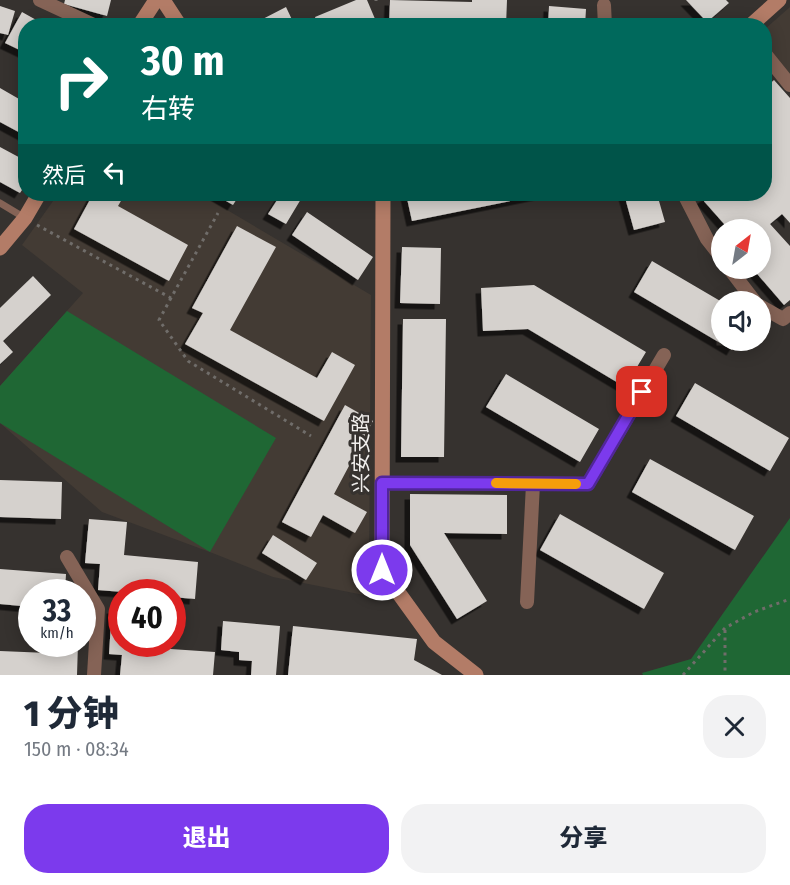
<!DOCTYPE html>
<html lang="zh">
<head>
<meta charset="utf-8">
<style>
  :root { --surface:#fff; --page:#f2f2f3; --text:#1f2937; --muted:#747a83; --accent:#7c3aed }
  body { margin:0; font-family:"Fira Sans Condensed","Noto Sans SC",sans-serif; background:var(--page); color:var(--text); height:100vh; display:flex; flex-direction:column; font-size:22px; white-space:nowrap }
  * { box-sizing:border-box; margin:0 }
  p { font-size:20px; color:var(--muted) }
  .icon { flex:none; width:33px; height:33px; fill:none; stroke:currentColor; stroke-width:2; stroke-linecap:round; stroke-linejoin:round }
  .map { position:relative; height:675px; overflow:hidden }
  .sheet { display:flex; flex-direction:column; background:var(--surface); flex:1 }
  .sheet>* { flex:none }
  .top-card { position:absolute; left:18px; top:18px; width:754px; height:183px; border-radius:24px; box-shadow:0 3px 15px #0003; background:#00695c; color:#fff; overflow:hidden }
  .needle { width:39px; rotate:31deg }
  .fabs { position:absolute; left:711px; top:219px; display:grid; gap:12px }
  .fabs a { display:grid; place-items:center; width:60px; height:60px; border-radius:50%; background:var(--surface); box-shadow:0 3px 15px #0003; font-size:30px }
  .speed { position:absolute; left:18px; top:579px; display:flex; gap:12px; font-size:30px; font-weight:700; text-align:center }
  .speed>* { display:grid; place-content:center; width:78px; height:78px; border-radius:50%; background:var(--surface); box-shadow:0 3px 15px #0003; line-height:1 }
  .speed small { font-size:15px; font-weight:400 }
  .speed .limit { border:9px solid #d22; background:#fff; color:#111 }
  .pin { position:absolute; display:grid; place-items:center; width:51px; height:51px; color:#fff; margin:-26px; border-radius:12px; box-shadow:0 3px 9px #0006 }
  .me { position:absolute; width:66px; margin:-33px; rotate:0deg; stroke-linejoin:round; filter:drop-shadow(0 0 4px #0008) }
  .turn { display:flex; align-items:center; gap:21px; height:126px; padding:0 24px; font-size:27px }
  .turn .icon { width:78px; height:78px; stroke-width:2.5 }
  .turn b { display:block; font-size:42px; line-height:51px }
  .then { display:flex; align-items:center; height:57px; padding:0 24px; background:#0003; gap:12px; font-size:22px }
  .round { display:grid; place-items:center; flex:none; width:63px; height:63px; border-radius:24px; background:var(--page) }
  .overview { display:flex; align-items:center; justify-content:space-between; height:102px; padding:0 24px }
  h1 { font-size:36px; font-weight:800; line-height:45px }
  .primary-button { display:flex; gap:12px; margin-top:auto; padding:12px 24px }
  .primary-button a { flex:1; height:69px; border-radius:24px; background:var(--accent); color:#fff; font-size:24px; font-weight:800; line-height:69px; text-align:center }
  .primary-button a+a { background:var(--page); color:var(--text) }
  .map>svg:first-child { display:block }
</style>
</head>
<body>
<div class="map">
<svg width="790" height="675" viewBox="0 0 790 675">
  <defs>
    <filter id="shadow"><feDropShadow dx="-5.5" dy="5.5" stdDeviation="0" flood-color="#0009"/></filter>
  </defs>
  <rect width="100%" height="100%" fill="#36322f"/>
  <path fill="#433b34" d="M790,7V76L765,45V29Z
    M58,194H200L371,295L369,571L384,599L273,577L215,554L102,512L0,423V386L83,293L22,245Z"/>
  <path fill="#1f6734" d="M67,311L276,438L210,552L0,423V386Z
    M790,518V675H643L642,673L691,659Z"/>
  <path fill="#d5d1cd" filter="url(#shadow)" d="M65,0H111L107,16L64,4Z
    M356,0H367L378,26H318L315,17Z
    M390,0L472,2V0H507L506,26H389Z
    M686,0H726L729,3L707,22Z
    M0,6L15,11L8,35L0,33Z
    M549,6L586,9L585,26H548Z
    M286,7L295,26H249Z
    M22,12L47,26H26V53L5,43Z
    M774,80L790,98V223L782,214L770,224L790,246V300L784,305L752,268H760V230H722V234L718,231L725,225L702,199L709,194H765V88Z
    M0,88L26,103V136L0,122Z
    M0,147L26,161V184L20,193L0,182Z
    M93,194H125L118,206L188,245L169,281L74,229Z
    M214,194H240L233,205Z
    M281,194H304L286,224L268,214Z
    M406,194H540V195L412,221Z
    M624,194H657L665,222L634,230Z
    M307,212L373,257L358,280L292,235Z
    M237,226L276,247L230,330L317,378L332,352L355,365L324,421L185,344L203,313L192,308Z
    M402,247L441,248L440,304L400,303Z
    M652,261L722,302V340H738L732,350L634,292Z
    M33,276L51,295L3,341L13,352L0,364V308Z
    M534,285L646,352L625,387L528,329L483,331L481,288Z
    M403,319H446L444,457H401Z
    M506,374L599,429L580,462L486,407Z
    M695,383L789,438L770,471L676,416Z
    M345,405L373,421L334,494L367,512L355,533L323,515L311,537L282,522Z
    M650,459L754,516L735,550L632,492Z
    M0,480L62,482L61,519L0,517Z
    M410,494L507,495V534L444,533L487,601L457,619L410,545Z
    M560,514L664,573L644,609L540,550Z
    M89,519L127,522L124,555L198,562L195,599L172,597V592H123L98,590L100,564L85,563Z
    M273,535L317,563L306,580L262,553Z
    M0,569L66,574L65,592H32V607L0,604Z
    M112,608L122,609V644H141V647L215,652L213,675H120L122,655L109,654Z
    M223,621L280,626L276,675H251L252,661L239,660V652L221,650Z
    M293,626L417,639L414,660L442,675H288Z
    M48,644H78L77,675H0V651L48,653Z"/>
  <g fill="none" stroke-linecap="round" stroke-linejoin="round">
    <path stroke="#706d6a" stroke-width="3" stroke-dasharray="3 4.5" stroke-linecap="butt" d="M376,0V1
      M37,225L171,298L218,213
      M171,298L159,320L188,361L311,436
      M725,630V675
      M683,675L725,628L754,612L790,599"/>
    <path stroke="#856356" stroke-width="7" d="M0,203L25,218"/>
    <path stroke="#856356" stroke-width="14" d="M40,0L96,26
      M604,5L605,26
      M765,54L790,85
      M684,194L707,239L722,258
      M729,268L755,302
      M760,306L783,319L790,313
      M382,483L588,484L664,355
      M67,557L98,609L94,675
      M527,602L533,484"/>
    <path stroke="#b37c67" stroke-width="15" d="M163,0L180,26
      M139,26L156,0
      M750,26L779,0
      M383,194L382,570L434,642L476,675
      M0,248L25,218L39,194"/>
  </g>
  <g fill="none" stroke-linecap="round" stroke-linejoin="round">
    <defs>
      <path id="route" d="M382,570V483L588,484L642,392"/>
    </defs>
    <use href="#route" stroke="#51269a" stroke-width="15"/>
    <use href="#route" stroke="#7c3aed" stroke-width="10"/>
    <path stroke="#f59e0b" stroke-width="10" d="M496,483L576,484"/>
  </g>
  <g text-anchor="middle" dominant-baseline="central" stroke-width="6" stroke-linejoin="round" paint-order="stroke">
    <g font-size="20" fill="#f1efed" stroke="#36322f">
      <text transform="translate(361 453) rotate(-90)">兴安支路</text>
    </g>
  </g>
</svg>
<div class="fabs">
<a><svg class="needle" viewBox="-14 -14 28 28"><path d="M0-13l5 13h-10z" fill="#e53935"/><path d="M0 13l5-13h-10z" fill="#747a83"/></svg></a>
<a><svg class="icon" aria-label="sound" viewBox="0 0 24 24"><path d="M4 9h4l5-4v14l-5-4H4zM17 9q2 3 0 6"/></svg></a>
</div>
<div class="speed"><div>33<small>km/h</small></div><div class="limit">40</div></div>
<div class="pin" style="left:642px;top:392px;background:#d93025"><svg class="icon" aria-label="arrive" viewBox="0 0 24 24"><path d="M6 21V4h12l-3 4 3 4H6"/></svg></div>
<svg class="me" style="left:382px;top:570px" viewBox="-20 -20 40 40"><circle r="17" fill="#7c3aed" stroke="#fff" stroke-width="3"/><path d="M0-11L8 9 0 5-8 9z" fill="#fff"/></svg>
<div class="top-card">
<div class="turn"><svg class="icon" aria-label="right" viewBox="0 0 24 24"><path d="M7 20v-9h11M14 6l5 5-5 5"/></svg><div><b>30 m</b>右转</div></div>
<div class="then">然后<svg class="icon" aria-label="left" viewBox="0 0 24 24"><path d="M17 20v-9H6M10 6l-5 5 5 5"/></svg></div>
</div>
</div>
<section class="sheet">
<div class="overview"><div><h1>1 分钟</h1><p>150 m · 08:34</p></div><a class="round"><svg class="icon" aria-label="close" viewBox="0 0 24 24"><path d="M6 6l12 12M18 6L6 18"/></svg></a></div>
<div class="primary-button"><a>退出</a><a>分享</a></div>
</section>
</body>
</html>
